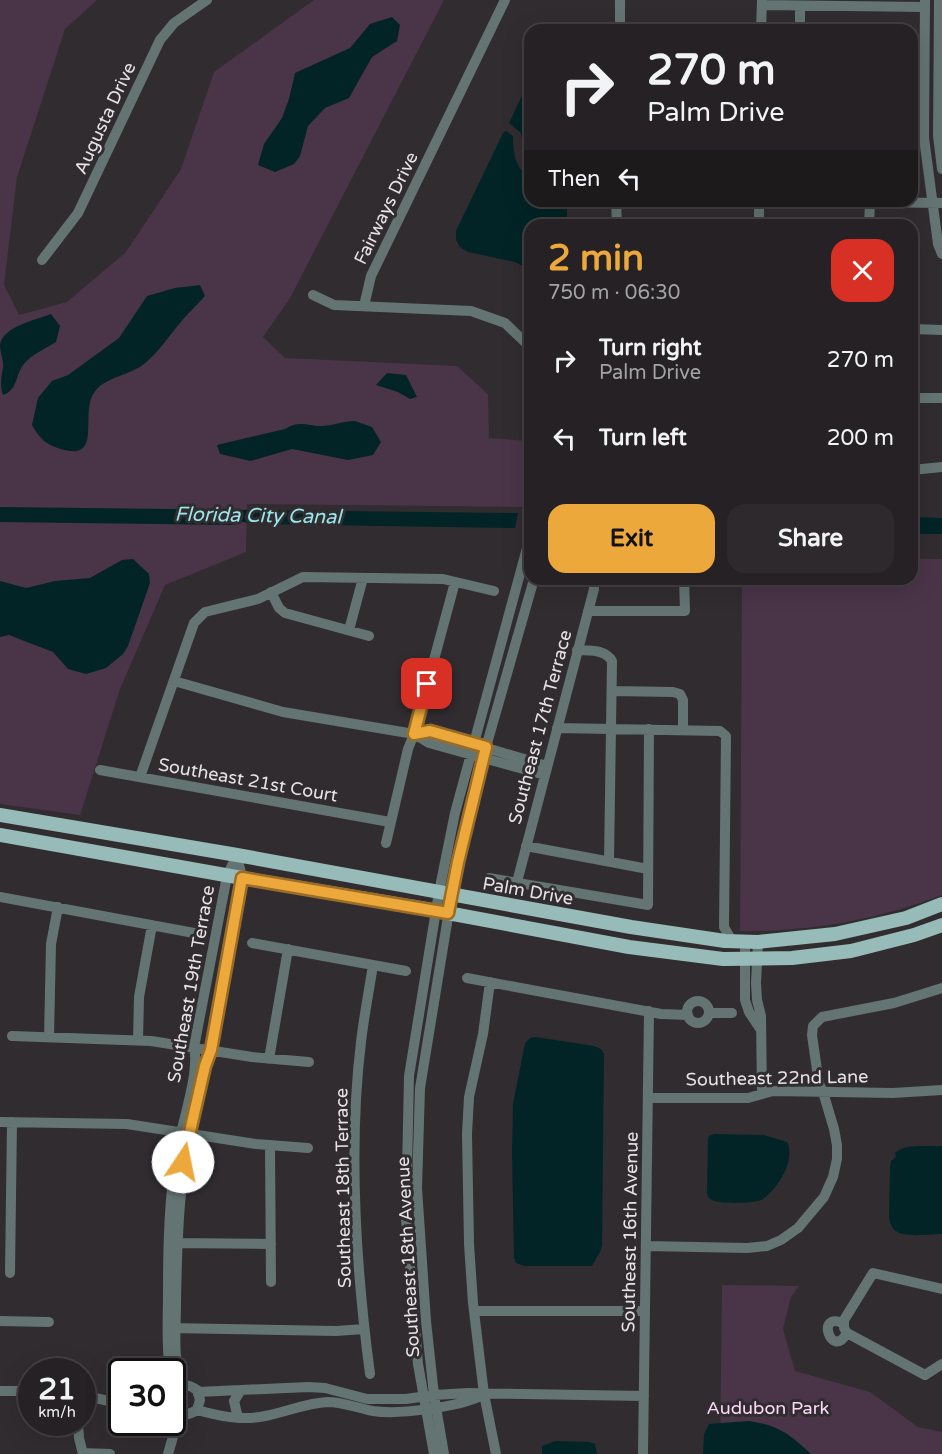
<!DOCTYPE html>
<html lang="en">
<head>
<meta charset="utf-8">
<style>
  :root { --surface:#252124; --page:#2d292c; --text:#f1f3f6; --muted:#a3a3a6; --line:#423e41; --accent:#eda83b }
  body { margin:0; font-family:"Varela Round",sans-serif; background:var(--page); color:var(--text); height:100vh; display:flex; flex-direction:column; font-size:22px; white-space:nowrap }
  * { box-sizing:border-box; margin:0 }
  p { font-size:20px; color:var(--muted) }
  .icon { flex:none; width:33px; height:33px; fill:none; stroke:currentColor; stroke-width:2; stroke-linecap:round; stroke-linejoin:round }
  .map { position:relative; flex:1; overflow:hidden }
  .sheet { position:absolute; left:524px; top:219px; width:394px; height:366px; display:flex; flex-direction:column; background:var(--surface); border-radius:18px; box-shadow:0 6px 24px #0002,0 0 0 2px var(--line) }
  .sheet>* { flex:none }
  .hud { position:absolute; left:524px; top:24px; width:394px; height:183px; border-radius:18px; box-shadow:0 6px 24px #0002,0 0 0 2px var(--line); background:#252124; color:var(--text); overflow:hidden }
  .speed { position:absolute; left:18px; top:1358px; display:flex; gap:12px; font-size:30px; font-weight:700; text-align:center }
  .speed>* { display:grid; place-content:center; width:78px; height:78px; border-radius:50%; background:var(--surface); box-shadow:0 6px 24px #0002,0 0 0 2px var(--line); line-height:1 }
  .speed small { font-size:15px; font-weight:400 }
  .speed .limit { border:3px solid #111; border-radius:9px; background:#fff; color:#111 }
  .pin { position:absolute; display:grid; place-items:center; width:51px; height:51px; color:#fff; margin:-26px; border-radius:12px; box-shadow:0 3px 9px #0006 }
  .me { position:absolute; width:66px; margin:-33px; rotate:11deg; stroke-linejoin:round; filter:drop-shadow(0 0 4px #0008) }
  .turn { display:flex; align-items:center; gap:21px; height:126px; padding:0 24px; font-size:27px }
  .turn .icon { width:78px; height:78px; stroke-width:2.5 }
  .turn b { display:block; font-size:42px; line-height:51px }
  .then { display:flex; align-items:center; height:57px; padding:0 24px; background:#0003; gap:12px; font-size:22px }
  .round { display:grid; place-items:center; flex:none; width:63px; height:63px; border-radius:18px; background:var(--page) }
  .head { display:flex; align-items:center; justify-content:space-between; height:102px; padding:0 24px }
  h1 { font-size:36px; font-weight:700; line-height:45px; color:var(--accent) }
  .primary-button { display:flex; gap:12px; margin-top:auto; padding:12px 24px }
  .primary-button a { flex:1; height:69px; border-radius:18px; background:var(--accent); color:#111; font-size:24px; font-weight:700; line-height:69px; text-align:center }
  .primary-button a+a { background:var(--page); color:var(--text) }
  ul { padding:0; list-style:none }
  li { display:flex; align-items:center; gap:18px; height:78px; padding:0 24px }
  li div { flex:1 }
  li b { display:block; font-size:22px }
  li em { font-style:normal }
  .map>svg:first-child { display:block }
</style>
</head>
<body>
<div class="map">
<svg width="942" height="1454" viewBox="0 0 942 1454">
  <rect width="100%" height="100%" fill="#312c30"/>
  <path fill="#4a3448" d="M0,0H97L65,29L17,177L4,285L19,315L67,302L126,252L181,169L214,72L314,0H444L290,298L263,337L285,358L457,366L488,394L489,438L529,441V507L247,504L246,552L165,585L120,689L80,815L0,804Z
    M912,559H942V895C877,920 809,932 740,931L742,579H912Z
    M722,1285L799,1286L791,1297L783,1329L795,1371L870,1392L918,1427L942,1432V1454H720Z"/>
  <path fill="#022426" d="M392,17L400,25L397,41L372,57L349,98L325,108L308,126L300,156L294,164L275,172L258,165L264,144L282,118L289,99L295,73L350,48L370,24Z
    M529,81L530,156H529L523,145L521,133L509,123Z
    M506,131L513,136C513,152 515,168 529,177L530,201H567V225H530L529,269L515,262L468,252L460,247L456,240V231L503,133Z
    M200,285L205,296C197,305 188,313 180,323C168,337 159,352 144,364C130,375 107,377 96,390C80,408 98,446 77,451C69,453 49,446 43,440C39,436 35,430 32,425L38,398L52,381L68,375L119,338L147,296L175,288Z
    M51,314L60,326L56,342C45,349 32,354 24,364C15,375 18,390 3,395C0,387 1,376 3,368C4,361 0,352 0,345C3,326 36,320 51,314Z
    M387,373L406,375L417,397L410,399L398,392L376,385Z
    M355,421L372,427L381,442L373,455L348,460L292,449L251,461L220,454L217,445L285,429C300,420 306,426 322,426C331,426 344,421 355,421Z
    M0,507L518,513L515,528L254,524L237,521L234,525L0,522Z
    M912,517L942,518V534H912Z
    M133,559L149,574L150,583L128,646L123,654L106,668L86,674L68,669L53,652L9,635L0,637V581L26,588L55,581L90,578L122,560Z
    M535,1037L594,1046L601,1049L604,1054L602,1245L601,1250L592,1266H524L516,1263L514,1258L512,1152L513,1104L525,1043L530,1038Z
    M714,1134L764,1135L787,1142C796,1161 778,1188 763,1199C755,1204 720,1204 712,1200C708,1198 708,1196 707,1193L708,1140L709,1136Z
    M942,1146V1234C932,1234 904,1238 896,1231C891,1228 890,1222 889,1217L890,1167L891,1161L896,1157L895,1153C905,1143 928,1147 942,1146Z
    M749,1421C780,1426 789,1434 811,1454H703L704,1434L709,1424Z
    M555,1441L589,1442L595,1444L597,1454H542V1446Z"/>
  <g fill="none" stroke-linecap="round" stroke-linejoin="round">
    <path stroke="#637473" stroke-width="10" d="M925,0L924,138L938,244L942,254
      M939,0L938,136L942,169
      M762,5L925,7
      M620,30V0
      M761,30L762,0
      M800,30V6
      M616,201L617,225
      M782,201L942,203
      M759,225V201
      M869,225L870,202
      M42,260L78,213L160,40L174,23L207,0
      M313,295L334,305L471,311L505,323L530,347
      M364,306L371,276L505,0
      M912,329L942,330
      M912,398H942
      M912,470L942,467
      M271,592L279,608L285,613L369,636
      M588,611H685L684,579
      M349,630L363,578
      M577,650C590,651 605,649 612,661L609,861
      M174,681L283,712L414,734L429,743L545,775
      M612,691L673,692L680,694L683,700V730
      M557,728L720,731L726,736L724,927L732,941
      M414,734L430,731L547,766
      M100,770L390,822
      M140,777L194,623L205,612L258,599L303,577L443,579L494,591
      M386,843L408,749L414,734L455,582
      M526,846L648,869
      M489,878L648,905L649,729
      M517,882L594,589V579
      M0,897L194,933
      M745,942V1000L749,1012L761,1030
      M758,942L756,983L757,1000L761,1016L762,1094
      M252,943L406,971
      M467,978L661,1014L688,1015
      M490,982L483,1034L469,1097L467,1134L469,1244L473,1303L484,1394L496,1454
      M687 1012a11 11 0 1 1 22 0a11 11 0 1 1-22 0Z
      M709,1013H732
      M12,1036L151,1041L252,1057L309,1062
      M49,1037L51,944L58,907
      M138,1040L139,997L152,925
      M269,1059L288,949
      M648,1098H748L773,1091L893,1093L942,1090
      M0,1122L127,1124L256,1144L308,1148
      M270,1145L271,1282
      M172,1243L271,1244
      M646,1246L747,1248L767,1246L781,1240L798,1228L824,1197L833,1177L837,1159V1145L834,1129L823,1092L819,1084L812,1035L813,1026L822,1017L894,1003L942,988
      M10,1273L12,1122
      M942,1289L873,1273L844,1320V1328L847,1333L925,1375L942,1364
      M474,1311H645
      M0,1321L49,1322
      M844,1324C815,1309 831,1361 847,1333
      M169,1328L336,1331L364,1329
      M170,1371C166,1345 168,1319 168,1293C168,1245 169,1198 177,1151C182,1123 200,1072 194,1047L227,876L237,855
      M370,1374C356,1268 348,1149 361,1042C364,1016 369,991 373,965
      M183,1385C172,1360 176,1331 176,1304C177,1237 179,1173 195,1108C199,1088 203,1069 211,1050L242,878L237,855
      M0,1391H32
      M198,1392L308,1387L325,1388L367,1399H406L434,1395L468,1393L644,1396
      M172,1393C179,1384 188,1383 197,1390L200,1400L197,1410C188,1416 179,1416 172,1406
      M82,1395L122,1404
      M197,1410C219,1416 241,1421 265,1416C286,1412 306,1403 328,1402C343,1402 357,1408 373,1411C399,1415 457,1407 481,1396
      M238,1418L234,1401L241,1390
      M78,1422L79,1438L83,1454
      M83,1453L110,1454
      M168,1454L180,1413
      M434,1454L418,1364L406,1219L409,1076L439,892L455,813L530,537
      M444,1454L434,1395L426,1321L417,1188L420,1088L457,862L486,747L534,579
      M643,1454L649,1011"/>
    <path stroke="#96bbb8" stroke-width="14" d="M0,815L237,855L631,927L725,941L758,942L835,934L906,918L942,904
      M0,835L242,878L426,909L629,947L723,959L792,958L851,951L914,935L942,925"/>
  </g>
  <g fill="none" stroke-linecap="round" stroke-linejoin="round">
    <defs>
      <path id="route" d="M183,1162L205,1066L211,1050L242,878L448,913L458,862L486,747L430,731L414,734L427,684"/>
    </defs>
    <use href="#route" stroke="#9a6d26" stroke-width="15"/>
    <use href="#route" stroke="#eda83b" stroke-width="10"/>
  </g>
  <g text-anchor="middle" dominant-baseline="central" stroke-width="6" stroke-linejoin="round" paint-order="stroke">
    <g font-size="18" fill="#e6e2e5" stroke="#312c30">
      <text transform="translate(105 118) rotate(-65)">Augusta Drive</text>
      <text transform="translate(386 208) rotate(-64)">Fairways Drive</text>
      <text transform="translate(540 727) rotate(-75)">Southeast 17th Terrace</text>
      <text transform="translate(248 780) rotate(10)">Southeast 21st Court</text>
      <text transform="translate(528 891) rotate(10)">Palm Drive</text>
      <text transform="translate(191 984) rotate(-80)">Southeast 19th Terrace</text>
      <text transform="translate(777 1078) rotate(-1)">Southeast 22nd Lane</text>
      <text transform="translate(343 1188) rotate(-91)">Southeast 18th Terrace</text>
      <text transform="translate(630 1232) rotate(-89)">Southeast 16th Avenue</text>
      <text transform="translate(408 1257) rotate(-93)">Southeast 18th Avenue</text>
    </g>
    <g font-size="18" fill="#fdd6f9" stroke="#312c30">
      <text x="768" y="1408">Audubon Park</text>
    </g>
    <g font-size="20" font-style="italic" fill="#98e7eb" stroke="#312c30">
      <text transform="translate(258 516) rotate(1)">Florida City Canal</text>
    </g>
  </g>
</svg>
<div class="speed"><div>21<small>km/h</small></div><div class="limit">30</div></div>
<div class="pin" style="left:427px;top:684px;background:#d93025"><svg class="icon" aria-label="arrive" viewBox="0 0 24 24"><path d="M6 21V4h12l-3 4 3 4H6"/></svg></div>
<svg class="me" style="left:183px;top:1162px" viewBox="-20 -20 40 40"><circle r="19" fill="#fff"/><path d="M0-13L10 11 0 6-10 11z" fill="#eda83b"/></svg>
<div class="hud">
<div class="turn"><svg class="icon" aria-label="right" viewBox="0 0 24 24"><path d="M7 20v-9h11M14 6l5 5-5 5"/></svg><div><b>270 m</b>Palm Drive</div></div>
<div class="then">Then<svg class="icon" aria-label="left" viewBox="0 0 24 24"><path d="M17 20v-9H6M10 6l-5 5 5 5"/></svg></div>
</div>
<section class="sheet">
<div class="head"><div><h1>2 min</h1><p>750 m · 06:30</p></div><a class="round" style="background:#d93025;color:#fff"><svg class="icon" aria-label="close" viewBox="0 0 24 24"><path d="M6 6l12 12M18 6L6 18"/></svg></a></div>
<ul>
<li><svg class="icon" aria-label="right" viewBox="0 0 24 24"><path d="M7 20v-9h11M14 6l5 5-5 5"/></svg><div><b>Turn right</b><p>Palm Drive</p></div><em>270 m</em></li>
<li><svg class="icon" aria-label="left" viewBox="0 0 24 24"><path d="M17 20v-9H6M10 6l-5 5 5 5"/></svg><div><b>Turn left</b></div><em>200 m</em></li>
</ul>
<div class="primary-button"><a>Exit</a><a>Share</a></div>
</section>
</div>
</body>
</html>
